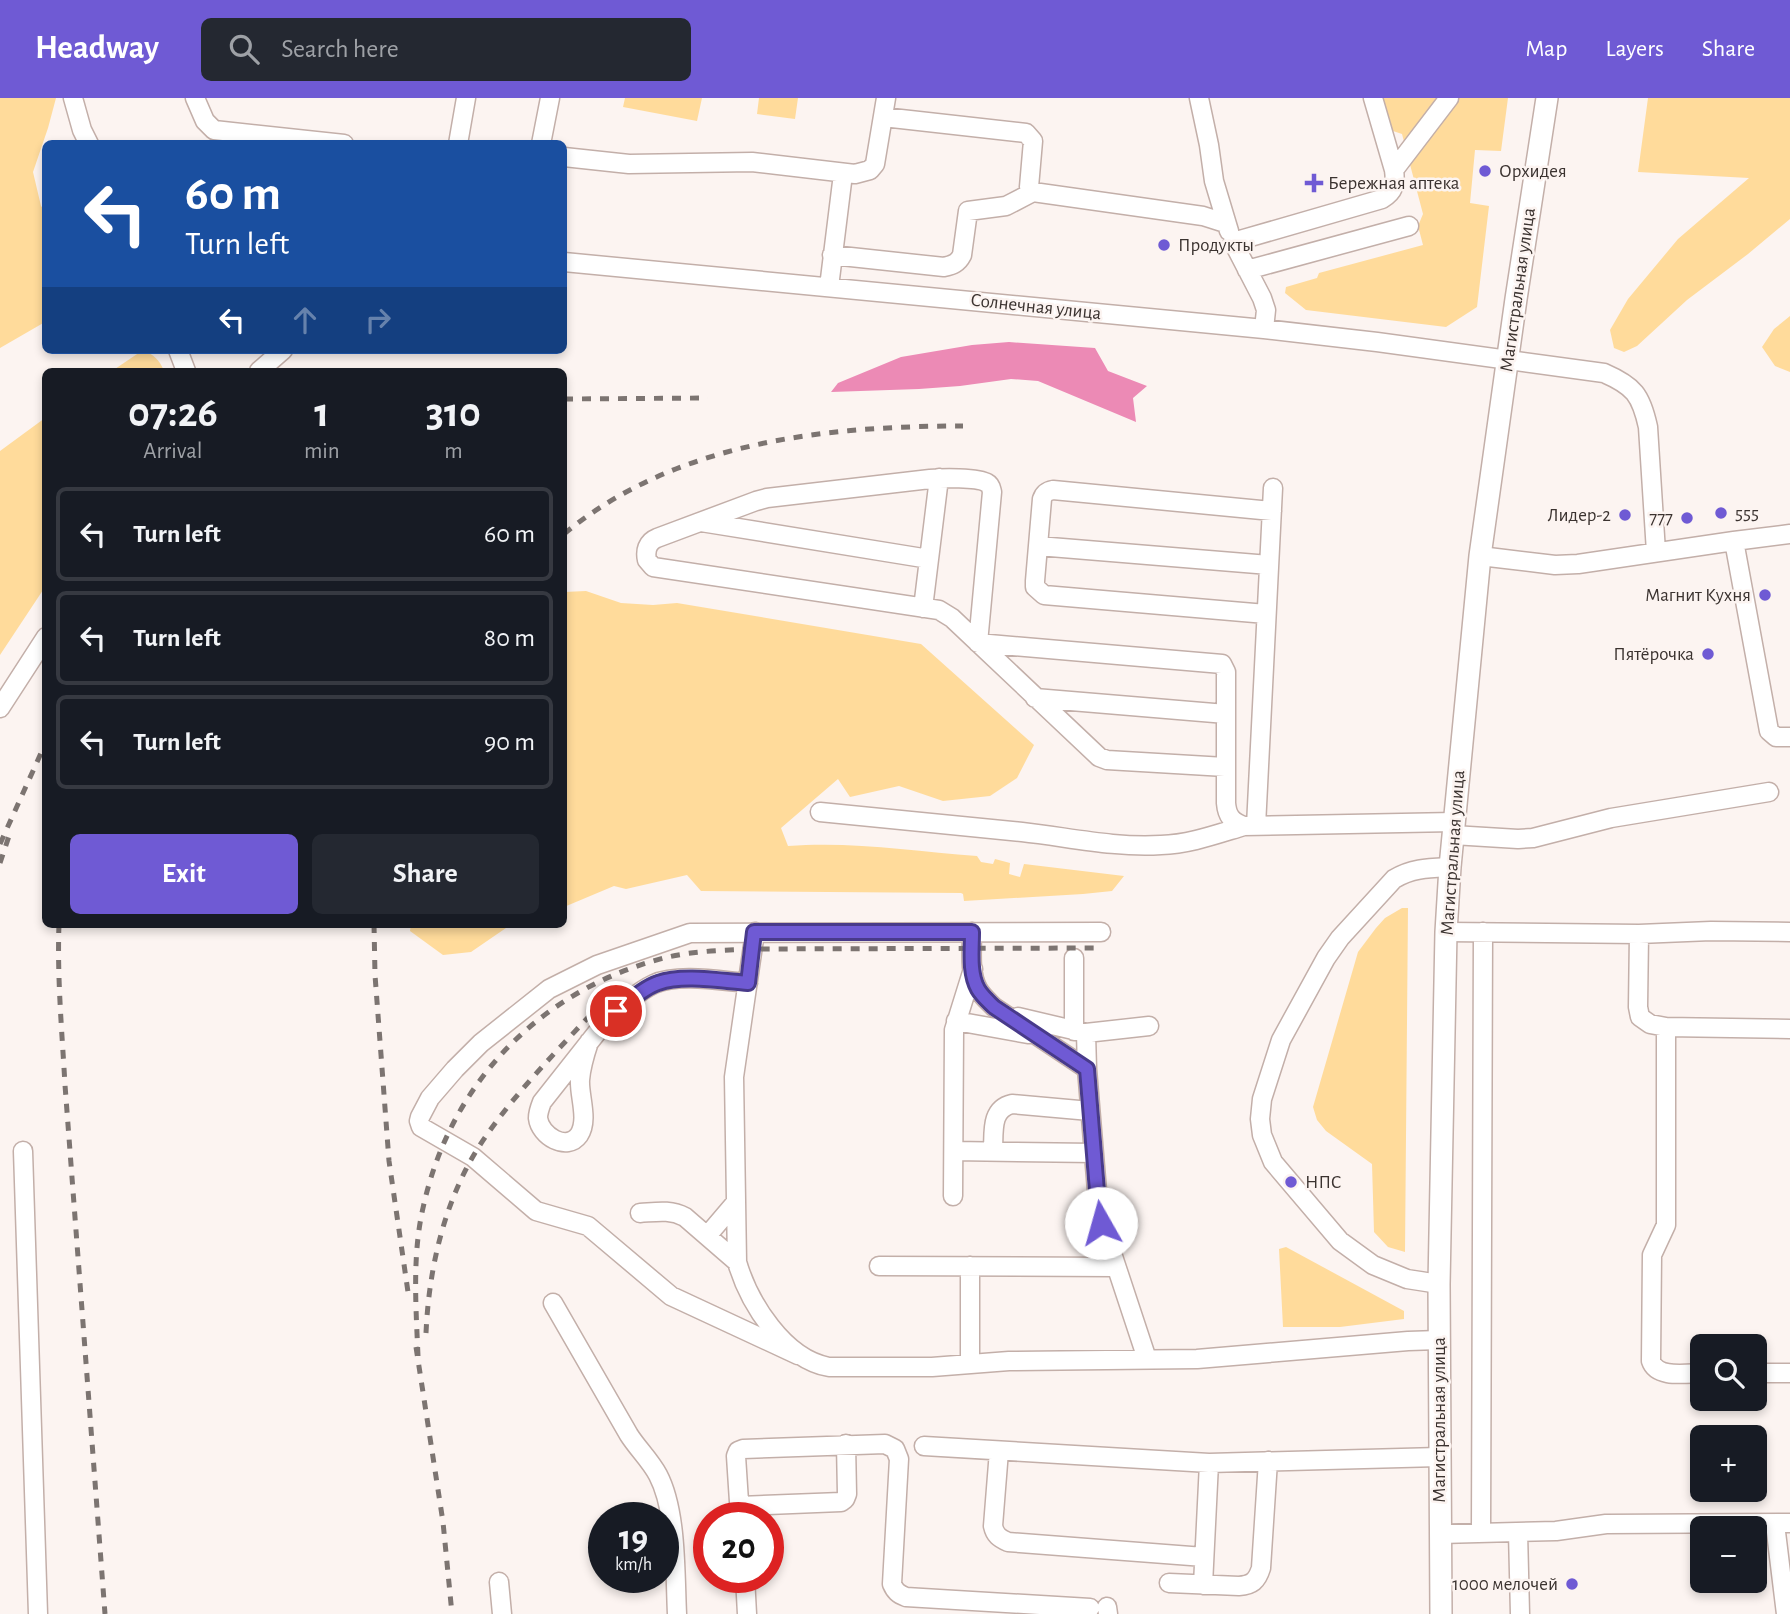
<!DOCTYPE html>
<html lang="en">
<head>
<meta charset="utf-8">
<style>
  :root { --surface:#171b24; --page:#242831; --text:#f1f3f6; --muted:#9ea1a6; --line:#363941; --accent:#6f5ad4 }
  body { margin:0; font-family:"Alegreya Sans",sans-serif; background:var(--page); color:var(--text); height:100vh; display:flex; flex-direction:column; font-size:26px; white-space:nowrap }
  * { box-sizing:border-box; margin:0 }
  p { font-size:23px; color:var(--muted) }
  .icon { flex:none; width:38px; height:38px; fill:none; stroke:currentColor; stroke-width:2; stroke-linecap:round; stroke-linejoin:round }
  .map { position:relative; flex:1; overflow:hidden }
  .side { position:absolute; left:42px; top:270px; width:525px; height:560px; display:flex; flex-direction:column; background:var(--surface); border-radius:10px; box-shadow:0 4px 10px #0003 }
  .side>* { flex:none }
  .banner { position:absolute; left:42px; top:42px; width:525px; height:214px; border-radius:10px; box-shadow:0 4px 10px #0003; background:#1a4fa0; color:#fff; overflow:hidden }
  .buttons { position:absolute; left:1690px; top:1236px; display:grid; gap:14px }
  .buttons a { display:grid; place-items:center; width:77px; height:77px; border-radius:10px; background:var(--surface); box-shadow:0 4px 10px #0003; font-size:35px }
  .speed { position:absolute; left:588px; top:1404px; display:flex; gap:14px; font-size:35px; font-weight:700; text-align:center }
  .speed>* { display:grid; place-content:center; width:91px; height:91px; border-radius:50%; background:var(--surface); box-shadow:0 4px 10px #0003; line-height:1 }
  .speed small { font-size:18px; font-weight:400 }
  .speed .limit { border:10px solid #d22; background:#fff; color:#111 }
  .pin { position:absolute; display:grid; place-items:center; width:60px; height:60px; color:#fff; margin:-30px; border:4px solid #fff; border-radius:50%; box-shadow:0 2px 7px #0007 }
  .me { position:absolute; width:77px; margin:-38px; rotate:353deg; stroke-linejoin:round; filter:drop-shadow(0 0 5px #0008) }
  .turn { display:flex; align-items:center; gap:24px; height:147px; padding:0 28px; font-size:32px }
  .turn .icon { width:91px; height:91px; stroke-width:2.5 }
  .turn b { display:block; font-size:49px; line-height:60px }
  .lanes { display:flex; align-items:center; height:66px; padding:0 28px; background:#0003; justify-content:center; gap:35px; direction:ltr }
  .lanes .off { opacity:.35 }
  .eta { display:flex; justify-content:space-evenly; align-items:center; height:119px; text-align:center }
  .eta b { font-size:42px; font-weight:700; line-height:49px }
  .cta { display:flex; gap:14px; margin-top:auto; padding:14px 28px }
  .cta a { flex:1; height:80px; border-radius:10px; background:var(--accent); color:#fff; font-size:28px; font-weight:700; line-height:80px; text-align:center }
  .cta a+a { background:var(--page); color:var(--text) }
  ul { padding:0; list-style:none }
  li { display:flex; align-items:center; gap:21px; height:94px; margin:0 14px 10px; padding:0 14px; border:4px solid var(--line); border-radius:10px }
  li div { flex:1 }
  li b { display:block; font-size:26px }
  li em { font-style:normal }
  header { display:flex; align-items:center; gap:42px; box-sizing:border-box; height:98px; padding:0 35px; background:var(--accent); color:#fff }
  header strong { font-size:33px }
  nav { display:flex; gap:38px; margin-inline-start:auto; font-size:24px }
  .search { width:490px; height:63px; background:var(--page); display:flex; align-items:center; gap:18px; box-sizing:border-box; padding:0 24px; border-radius:10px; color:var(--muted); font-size:26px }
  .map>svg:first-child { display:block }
</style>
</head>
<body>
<header>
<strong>Headway</strong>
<div class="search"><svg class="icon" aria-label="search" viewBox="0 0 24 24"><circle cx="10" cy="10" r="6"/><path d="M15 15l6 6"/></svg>Search here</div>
<nav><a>Map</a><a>Layers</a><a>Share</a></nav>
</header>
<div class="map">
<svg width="1790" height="1516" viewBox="0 0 1790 1516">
  <rect width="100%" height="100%" fill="#fcf4f1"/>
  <path fill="#ffdb9b" d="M0,0H56L48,30L33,74L41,108L45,113V224L0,250Z
    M625,0H702L697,23L623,9Z
    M759,0H798L795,21L757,16Z
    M1378,0H1508L1501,53L1475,52L1470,105L1489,108L1477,209L1446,229L1306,212L1285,195L1286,189L1317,180L1319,175L1423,147L1418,128L1423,116L1402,36L1387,31Z
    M1648,0H1790V121L1748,156L1687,202L1637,248L1624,254L1614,250L1610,232L1628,201L1678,141L1749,80L1638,74Z
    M1790,218V274L1775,268L1762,249L1774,231Z
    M143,252C154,257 159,261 164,273H112Z
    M45,320V489L0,557V353Z
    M586,493L621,505L653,507L677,505L921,546L1034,647L1017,680L990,698L943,703L899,688L850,699L838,681L781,730L788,748C850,743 914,753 977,758L981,764L993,766L995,761L1010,765L1009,776L1020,779L1024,766L1124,778L1112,793L1083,796L964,803L963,796L961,795L701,793L687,777L626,791L614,788L564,809V494Z
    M1402,810H1408L1405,1154L1388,1149L1374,1134L1372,1066L1326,1033L1317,1022L1313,1009L1358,854L1376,830L1385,820Z
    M411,826H512L471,854L443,857L410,833Z
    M1286,1149L1404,1213V1221L1340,1229H1283L1279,1151Z"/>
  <path fill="#ec8ab5" d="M1009,244L1095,250L1108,273L1147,288L1133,300L1136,324L1038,283L1011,281L960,288L919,291L831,294L838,285L901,259L972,247Z"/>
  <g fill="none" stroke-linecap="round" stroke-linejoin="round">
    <defs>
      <path id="minor" d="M73,0L82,32L89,46
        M195,0L205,23L214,32L344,46
        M1199,0L1209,47L1214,83L1229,133
        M883,19L1026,35L1033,43L1029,89L1033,94L1203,118L1225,125
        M458,46L466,0
        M541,46L550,0
        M564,59L629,66L752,64L855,76L870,72L875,66L886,0
        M1394,72L1449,0
        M832,157L944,169C953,167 958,165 962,157L968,113L1006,108L1033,94
        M564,164L1264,231L1377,244L1604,275C1634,288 1641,297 1648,329L1656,454
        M1247,172L1409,128
        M829,189L843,76
        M1264,231L1266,212L1262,200L1233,144L1382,101C1394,94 1396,86 1394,72L1373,0
        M178,252L186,273
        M259,273L283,252
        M701,424L929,461
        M1734,443L1769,633L1776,639H1790
        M1038,448L1269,467
        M1480,458L1555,467L1578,466L1734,443L1790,436
        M923,510L939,380
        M1266,516L1044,497L1035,489V483L1042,401C1044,395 1047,393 1053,392L1272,413
        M1035,600L1226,616
        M0,610L46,539
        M1225,669L1107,662L1099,659L952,520L939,512L653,469L647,462C645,453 647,444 657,440L756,403L767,400L930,381C941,380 978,379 987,385C991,387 991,390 992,394L978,545L1222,566L1226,574V705C1227,718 1232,724 1244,728L1454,724
        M820,714C887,721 955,727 1022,734C1068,739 1115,750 1161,747C1190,746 1217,736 1244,728
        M1256,728L1273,390
        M1453,737L1518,741L1533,740L1611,720L1769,694
        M755,834L734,979L737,1164C749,1205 784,1261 829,1269H932L1009,1263L1197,1261L1408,1243L1439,1242
        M972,834C972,852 969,875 978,891C982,898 988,903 994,909L1087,971L1098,1105L1102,1125L1147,1261
        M1446,834L1639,836L1711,833L1790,834
        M1639,836L1638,909L1640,919L1650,926L1666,929L1790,931
        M1018,919L1086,935
        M956,923L1028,936
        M1666,929V1127L1652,1157L1651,1263C1657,1281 1687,1275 1703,1275
        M1074,933V860
        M589,944C585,956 581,968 580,982C579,998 589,1022 579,1037C567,1054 540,1038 538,1020C538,1015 540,1009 542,1004L606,923C620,910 637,894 654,886C678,875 722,883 748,885
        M1087,971L1086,935L1149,928
        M23,1053L38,1516
        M954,1053L1094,1055
        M993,1053C994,1035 990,1011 1012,1006L1090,1013
        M953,1098L954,932L973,871
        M640,1115C656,1114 670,1111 685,1119L737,1164
        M707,1138L736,1104
        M879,1168L1115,1169
        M970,1168V1265
        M1439,1186L1407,1181L1373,1167L1340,1143L1273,1064L1262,1037L1260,1021L1262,1001L1281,942L1326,860L1340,840L1394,781C1412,770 1430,770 1450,769
        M553,1205L629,1337C638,1351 650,1362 658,1377C677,1413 675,1475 677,1516
        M798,1257L671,1198L588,1128L536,1113L473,1059L421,1029L419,1023L420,1019L430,1000L455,971L481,945L549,891L597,867L690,835L1101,834
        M1755,1275H1790
        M924,1348L1209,1365L1439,1359
        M999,1353L993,1428C995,1437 999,1440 1008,1444L1204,1459
        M740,1408L841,1404L845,1401L847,1396L846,1346
        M740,1419L736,1358L738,1353L743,1351L885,1346L895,1351L899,1361L892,1486C895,1493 898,1496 906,1499L1090,1510
        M1775,1426L1786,1516
        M1518,1434L1520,1516
        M1481,1435L1483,834
        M1440,1436L1556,1433L1606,1426L1790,1425
        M745,1479L747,1516
        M499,1484L502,1516
        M1169,1485L1239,1488C1252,1487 1257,1483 1261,1470L1268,1363
        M1203,1487L1209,1365
        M1107,1509L1108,1516"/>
      <path id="major" d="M1441,1516L1439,1186L1446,834L1450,769L1480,458L1516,201L1547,0"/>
    </defs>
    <use href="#minor" stroke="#c3afa9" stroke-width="21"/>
    <use href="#major" stroke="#c3afa9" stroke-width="24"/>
    <use href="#minor" stroke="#fff" stroke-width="18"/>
    <use href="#major" stroke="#fff" stroke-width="21"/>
    <path stroke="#7c7471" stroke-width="5" stroke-dasharray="9 9" stroke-linecap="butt" d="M564,301L708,300
      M564,436C675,344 824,328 963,328
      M0,746L46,644
      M0,765L9,738
      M59,826C57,880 62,933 65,987L105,1516
      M374,826L375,877L389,1063L408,1194
      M426,1235C429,1167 446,1095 486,1038C520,989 564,946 605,901
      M416,1249L443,1424L452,1516
      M418,1258C416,1209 412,1158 423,1110C450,985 540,892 664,860C692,853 724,852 753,851L1095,850"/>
  </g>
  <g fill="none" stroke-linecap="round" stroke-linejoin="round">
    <defs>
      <path id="route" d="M616,913C629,904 643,890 658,885C683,876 721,883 748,885L754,834H972C972,852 969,875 978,891C982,898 988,903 994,909L1087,971L1098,1105L1101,1125"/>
    </defs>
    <use href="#route" stroke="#483a8a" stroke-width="18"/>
    <use href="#route" stroke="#6f5ad4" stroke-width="12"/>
  </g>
  <g fill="#6f5ad4" stroke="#fcf4f1" stroke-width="2.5">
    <circle cx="1485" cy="73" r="7"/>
    <path d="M1310.5 74.5h7v7h7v7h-7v7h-7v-7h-7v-7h7z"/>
    <circle cx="1164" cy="147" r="7"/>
    <circle cx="1721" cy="415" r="7"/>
    <circle cx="1625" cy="417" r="7"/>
    <circle cx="1687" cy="420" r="7"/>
    <circle cx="1765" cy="497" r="7"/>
    <circle cx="1708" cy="556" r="7"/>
    <circle cx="1291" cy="1084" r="7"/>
    <circle cx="1572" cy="1486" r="7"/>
  </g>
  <g text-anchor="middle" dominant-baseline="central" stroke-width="5" stroke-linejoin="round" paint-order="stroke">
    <g font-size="19" fill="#3b3330" stroke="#fcf4f1" text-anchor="start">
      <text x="1499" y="73">Орхидея</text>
      <text x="1328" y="85">Бережная аптека</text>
      <text x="1178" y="147">Продукты</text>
      <text x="1735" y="415">555</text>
      <text x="1611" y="417" text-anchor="end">Лидер-2</text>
      <text x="1673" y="420" text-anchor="end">777</text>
      <text x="1751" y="497" text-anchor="end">Магнит Кухня</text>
      <text x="1694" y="556" text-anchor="end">Пятёрочка</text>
      <text x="1305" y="1084">НПС</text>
      <text x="1558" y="1486" text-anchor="end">1000 мелочей</text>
    </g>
    <g font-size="19" fill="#3b3330" stroke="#fcf4f1">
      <text transform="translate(1518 192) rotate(-82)">Магистральная улица</text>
      <text transform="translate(1036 209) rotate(6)">Солнечная улица</text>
      <text transform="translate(1453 755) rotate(-86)">Магистральная улица</text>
      <text transform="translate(1439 1322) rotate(-90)">Магистральная улица</text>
    </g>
  </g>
</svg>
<div class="buttons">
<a><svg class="icon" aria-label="search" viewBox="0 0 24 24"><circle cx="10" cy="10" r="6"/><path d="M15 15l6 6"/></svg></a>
<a>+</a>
<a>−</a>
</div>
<div class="speed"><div>19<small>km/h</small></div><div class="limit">20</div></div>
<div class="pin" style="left:616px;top:913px;background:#d93025"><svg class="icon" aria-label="arrive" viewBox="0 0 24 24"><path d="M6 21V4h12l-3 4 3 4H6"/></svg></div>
<svg class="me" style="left:1101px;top:1125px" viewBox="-20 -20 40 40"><circle r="19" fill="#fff"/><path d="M0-13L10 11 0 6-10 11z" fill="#6f5ad4"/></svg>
<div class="banner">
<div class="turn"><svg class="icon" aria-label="left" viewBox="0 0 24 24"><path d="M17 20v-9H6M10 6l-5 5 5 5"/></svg><div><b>60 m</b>Turn left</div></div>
<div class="lanes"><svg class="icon" aria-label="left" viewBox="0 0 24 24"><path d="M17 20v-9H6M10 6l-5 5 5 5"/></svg><svg class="icon off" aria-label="ahead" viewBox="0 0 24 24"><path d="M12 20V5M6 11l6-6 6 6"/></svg><svg class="icon off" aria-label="right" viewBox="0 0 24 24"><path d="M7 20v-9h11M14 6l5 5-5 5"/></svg></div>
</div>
<section class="side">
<div class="eta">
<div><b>07:26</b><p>Arrival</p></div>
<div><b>1</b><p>min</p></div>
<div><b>310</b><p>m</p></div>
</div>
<ul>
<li><svg class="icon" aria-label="left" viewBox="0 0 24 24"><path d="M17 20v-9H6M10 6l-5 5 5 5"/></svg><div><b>Turn left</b></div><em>60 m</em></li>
<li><svg class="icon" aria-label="left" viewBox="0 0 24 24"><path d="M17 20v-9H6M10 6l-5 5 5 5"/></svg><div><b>Turn left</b></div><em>80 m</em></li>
<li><svg class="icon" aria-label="left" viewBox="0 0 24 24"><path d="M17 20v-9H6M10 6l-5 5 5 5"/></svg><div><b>Turn left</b></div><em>90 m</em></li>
</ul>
<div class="cta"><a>Exit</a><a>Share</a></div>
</section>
</div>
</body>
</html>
